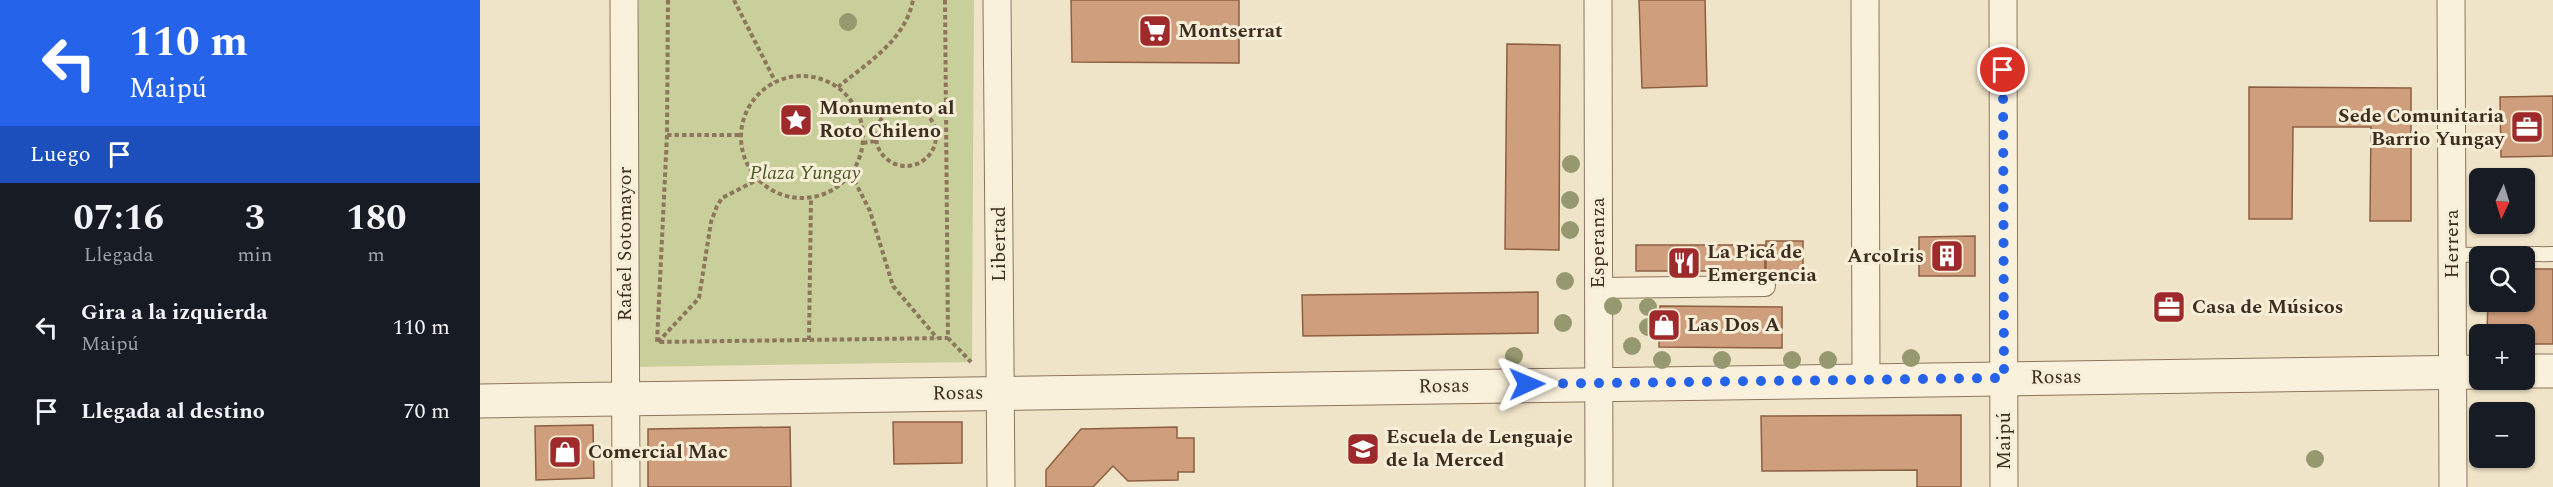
<!DOCTYPE html>
<html lang="es">
<head>
<meta charset="utf-8">
<style>
  :root { --surface:#171b24; --page:#242831; --text:#f1f3f6; --muted:#9ea1a6 }
  body { margin:0; font-family:Spectral,serif; background:var(--page); color:var(--text); height:100vh; display:flex; flex-direction:column; font-size:22px; white-space:nowrap }
  * { box-sizing:border-box; margin:0 }
  p { font-size:20px; color:var(--muted) }
  .icon { flex:none; width:33px; height:33px; fill:none; stroke:currentColor; stroke-width:2; stroke-linecap:round; stroke-linejoin:round }
  .map { position:relative; flex:1; overflow:hidden }
  .details { display:flex; flex-direction:column; background:var(--surface); width:480px }
  .details>* { flex:none }
  .guide { background:#2563eb; color:#fff; overflow:hidden }
  .needle { width:39px; rotate:184deg }
  .buttons { position:absolute; left:1989px; top:168px; display:grid; gap:12px }
  .buttons a { display:grid; place-items:center; width:66px; height:66px; border-radius:9px; background:var(--surface); box-shadow:0 2px 4px #0004; font-size:30px }
  .pin { position:absolute; display:grid; place-items:center; width:51px; height:51px; color:#fff; margin:-26px; border:3px solid #fff; border-radius:50%; box-shadow:0 2px 6px #0007 }
  .me { position:absolute; width:66px; margin:-33px; rotate:89deg; stroke-linejoin:round; filter:drop-shadow(0 0 4px #0008) }
  .turn { display:flex; align-items:center; gap:21px; height:126px; padding:0 30px; font-size:27px }
  .turn .icon { width:78px; height:78px; stroke-width:2.5 }
  .turn b { display:block; font-size:42px; line-height:51px }
  .then { display:flex; align-items:center; height:57px; padding:0 30px; background:#0003; gap:12px; font-size:22px }
  .eta { display:flex; justify-content:space-evenly; align-items:center; height:102px; text-align:center }
  .eta b { font-size:36px; font-weight:700; line-height:42px }
  ul { padding:0; list-style:none }
  li { display:flex; align-items:center; gap:18px; height:84px; padding:0 30px }
  li div { flex:1 }
  li b { display:block; font-size:22px }
  li em { font-style:normal }
  main { display:flex; flex:1; min-height:0 }
  .map>svg:first-child { display:block }
</style>
</head>
<body>
<main>
<section class="details">
<div class="guide">
<div class="turn"><svg class="icon" aria-label="left" viewBox="0 0 24 24"><path d="M17 20v-9H6M10 6l-5 5 5 5"/></svg><div><b>110 m</b>Maipú</div></div>
<div class="then">Luego<svg class="icon" aria-label="arrive" viewBox="0 0 24 24"><path d="M6 21V4h12l-3 4 3 4H6"/></svg></div>
</div>
<div class="eta">
<div><b>07:16</b><p>Llegada</p></div>
<div><b>3</b><p>min</p></div>
<div><b>180</b><p>m</p></div>
</div>
<ul>
<li><svg class="icon" aria-label="left" viewBox="0 0 24 24"><path d="M17 20v-9H6M10 6l-5 5 5 5"/></svg><div><b>Gira a la izquierda</b><p>Maipú</p></div><em>110 m</em></li>
<li><svg class="icon" aria-label="arrive" viewBox="0 0 24 24"><path d="M6 21V4h12l-3 4 3 4H6"/></svg><div><b>Llegada al destino</b></div><em>70 m</em></li>
</ul>
</section>
<div class="map">
<svg width="2073" height="487" viewBox="0 0 2073 487">
  <rect width="100%" height="100%" fill="#f0e4c8"/>
  <path fill="#c9cf9b" d="M159,0H494L492,362L154,367Z"/>
  <path fill="#cf9f7d" stroke="#8d5f41" stroke-width="1.5" d="M591,0H759V63L592,62Z
    M1159,0H1225L1227,86L1162,88Z
    M1027,44L1080,45L1079,250L1025,249Z
    M1769,87L1931,88V221H1890L1891,127H1813L1812,219H1769Z
    M2073,96V156L2021,157L2020,97Z
    M1495,236V276H1439V237Z
    M1286,241H1323V272H1286Z
    M1156,245H1285V271H1156Z
    M2044,269H2073V344H2044V334H2011L2007,330L2008,302H2044Z
    M1058,292V333L823,336L822,295Z
    M1180,306L1302,307V348L1179,347Z
    M1481,415V487H1437V470L1282,471L1281,416Z
    M413,422H482V463L414,464Z
    M113,425L114,478L56,480L55,426Z
    M310,427L311,487H168V429Z
    M697,427V438H714V472H698V480L648,481L633,466L613,487H566V470L601,429Z"/>
  <g fill="none" stroke-linecap="round" stroke-linejoin="round">
    <defs>
      <path id="service" d="M1972,255L2073,254"/>
      <path id="pedestrian" d="M1119,288L1285,286"/>
      <path id="minor" d="M144,0L146,487
        M517,0L521,487
        M1118,0L1119,487
        M1385,0L1386,380
        M1523,0L1524,487
        M1971,0L1973,487"/>
      <path id="tertiary" d="M2044,371H2073
        M0,401L2000,372"/>
    </defs>
    <use href="#service" stroke="#8d765c" stroke-width="16"/>
    <use href="#pedestrian" stroke="#8d765c" stroke-width="22"/>
    <use href="#minor" stroke="#8d765c" stroke-width="29"/>
    <use href="#tertiary" stroke="#8d765c" stroke-width="35"/>
    <path stroke="#8d765c" stroke-width="4" stroke-dasharray="4.5 3" stroke-linecap="butt" d="M188,0L187,135L177,342L468,338
      M254,0L295,81
      M465,0L468,338L491,362
      M261 137a61 61 0 1 1 122 0a61 61 0 1 1-122 0Z
      M358,87C387,63 425,41 433,0
      M396 136a30 30 0 1 1 60 0a30 30 0 1 1-60 0Z
      M187,135H260
      M383,143L396,141
      M371,174L390,211L413,286L457,338
      M329,340L331,198
      M178,342L219,298L231,222L237,206L242,198L277,180"/>
    <use href="#service" stroke="#faf1dc" stroke-width="14"/>
    <use href="#pedestrian" stroke="#faf1dc" stroke-width="20"/>
    <use href="#minor" stroke="#faf1dc" stroke-width="27"/>
    <use href="#tertiary" stroke="#faf1dc" stroke-width="33"/>
  </g>
  <g fill="#96986f">
    <circle cx="368" cy="22" r="9"/>
    <circle cx="1091" cy="164" r="9"/>
    <circle cx="1090" cy="200" r="9"/>
    <circle cx="1090" cy="230" r="9"/>
    <circle cx="1085" cy="281" r="9"/>
    <circle cx="1133" cy="306" r="9"/>
    <circle cx="1168" cy="307" r="9"/>
    <circle cx="1083" cy="323" r="9"/>
    <circle cx="1168" cy="327" r="9"/>
    <circle cx="1152" cy="346" r="9"/>
    <circle cx="1034" cy="356" r="9"/>
    <circle cx="1431" cy="358" r="9"/>
    <circle cx="1182" cy="360" r="9"/>
    <circle cx="1242" cy="360" r="9"/>
    <circle cx="1312" cy="360" r="9"/>
    <circle cx="1348" cy="360" r="9"/>
    <circle cx="1835" cy="459" r="9"/>
  </g>
  <g fill="none" stroke-linecap="round" stroke-linejoin="round">
    <path stroke="#2563eb" stroke-width="10" stroke-dasharray="0 18" d="M1047,384L1524,378L1523,70"/>
  </g>
  <defs>
    <symbol id="supermarket-square" viewBox="-11 -11 22 22"><rect x="-9" y="-9" width="18" height="18" rx="4" fill="#9e2a2b" stroke="#f7eed8"/><path d="M-6-5.5h2.5l.6 2H6L4.5 2H-2.5L-4.4-4H-6ZM-1.5 3.2a1.3 1.3 0 1 0 .1 0ZM3 3.2a1.3 1.3 0 1 0 .1 0Z" fill="#fff"/></symbol>
    <symbol id="sight-square" viewBox="-11 -11 22 22"><rect x="-9" y="-9" width="18" height="18" rx="4" fill="#9e2a2b" stroke="#f7eed8"/><path d="M0-6L1.8-2.2L6-1.7L2.9 1.2L3.7 5.4L0 3.3L-3.7 5.4L-2.9 1.2L-6-1.7L-1.8-2.2Z" fill="#fff"/></symbol>
    <symbol id="office-square" viewBox="-11 -11 22 22"><rect x="-9" y="-9" width="18" height="18" rx="4" fill="#9e2a2b" stroke="#f7eed8"/><path d="M-6-3h4V-5.5h4V-3h4V5H-6ZM-1-4.5V-3h2v-1.5ZM-6 0V1H6V0Z" fill="#fff"/></symbol>
    <symbol id="building-square" viewBox="-11 -11 22 22"><rect x="-9" y="-9" width="18" height="18" rx="4" fill="#9e2a2b" stroke="#f7eed8"/><path d="M-4-6H4V6H1V3H-1V6H-4ZM-2.5-4.3h1.7v1.8h-1.7ZM.8-4.3h1.7v1.8H.8ZM-2.5-1h1.7V.8h-1.7ZM.8-1h1.7V.8H.8Z" fill="#fff"/></symbol>
    <symbol id="restaurant-square" viewBox="-11 -11 22 22"><rect x="-9" y="-9" width="18" height="18" rx="4" fill="#9e2a2b" stroke="#f7eed8"/><path d="M-5-6h1v4h1v-4h1v4h1v-4h1v5L-1.5 .5V6h-2V.5L-5-1ZM5-6V6H3V1.5H1.5Q1.5-4 5-6Z" fill="#fff"/></symbol>
    <symbol id="shop-square" viewBox="-11 -11 22 22"><rect x="-9" y="-9" width="18" height="18" rx="4" fill="#9e2a2b" stroke="#f7eed8"/><path d="M-5-2.5h2.3a2.7 3.5 0 0 1 5.4 0H5L5.5 6h-11ZM-1.5-2.5h3a1.5 2.3 0 0 0-3 0Z" fill="#fff"/></symbol>
    <symbol id="school-square" viewBox="-11 -11 22 22"><rect x="-9" y="-9" width="18" height="18" rx="4" fill="#9e2a2b" stroke="#f7eed8"/><path d="M0-5L7-2L0 1L-7-2ZM-4 1L0 2.5L4 1V4Q0 6-4 4Z" fill="#fff"/></symbol>
  </defs>
  <g fill-rule="evenodd">
    <use href="#supermarket-square" x="656" y="12" width="38" height="38"/>
    <use href="#sight-square" x="297" y="101" width="38" height="38"/>
    <use href="#office-square" x="2028" y="108" width="38" height="38"/>
    <use href="#building-square" x="1448" y="237" width="38" height="38"/>
    <use href="#restaurant-square" x="1185" y="244" width="38" height="38"/>
    <use href="#office-square" x="1670" y="288" width="38" height="38"/>
    <use href="#shop-square" x="1165" y="306" width="38" height="38"/>
    <use href="#school-square" x="864" y="430" width="38" height="38"/>
    <use href="#shop-square" x="66" y="433" width="38" height="38"/>
  </g>
  <g text-anchor="middle" dominant-baseline="central" stroke-width="6" stroke-linejoin="round" paint-order="stroke">
    <g font-size="20" font-weight="bold" fill="#3d2e20" stroke="#f7eed8" text-anchor="start">
      <text x="698" y="31">Montserrat</text>
      <text x="339" y="108">Monumento al<tspan x="339" dy="23">Roto Chileno</tspan></text>
      <text x="2024" y="116" text-anchor="end">Sede Comunitaria<tspan x="2024" dy="23">Barrio Yungay</tspan></text>
      <text x="1227" y="252">La Picá de<tspan x="1227" dy="23">Emergencia</tspan></text>
      <text x="1444" y="256" text-anchor="end">ArcoIris</text>
      <text x="1712" y="307">Casa de Músicos</text>
      <text x="1207" y="325">Las Dos A</text>
      <text x="906" y="437">Escuela de Lenguaje<tspan x="906" dy="23">de la Merced</tspan></text>
      <text x="108" y="452">Comercial Mac</text>
    </g>
    <g font-size="20" font-style="italic" fill="#4d5a26" stroke="#f7eed8">
      <text x="325" y="173">Plaza Yungay</text>
    </g>
    <g font-size="20" fill="#3d2e20" stroke="#f7eed8">
      <text transform="translate(1118 243) rotate(-90)">Esperanza</text>
      <text transform="translate(145 244) rotate(-90)">Rafael Sotomayor</text>
      <text transform="translate(519 244) rotate(-90)">Libertad</text>
      <text transform="translate(1972 244) rotate(-90)">Herrera</text>
      <text transform="translate(1576 377) rotate(-1)">Rosas</text>
      <text transform="translate(964 386) rotate(-1)">Rosas</text>
      <text transform="translate(478 393) rotate(-1)">Rosas</text>
      <text transform="translate(1524 441) rotate(-90)">Maipú</text>
    </g>
  </g>
</svg>
<div class="buttons">
<a><svg class="needle" viewBox="-14 -14 28 28"><path d="M0-13l5 13h-10z" fill="#e53935"/><path d="M0 13l5-13h-10z" fill="#9ea1a6"/></svg></a>
<a><svg class="icon" aria-label="search" viewBox="0 0 24 24"><circle cx="10" cy="10" r="6"/><path d="M15 15l6 6"/></svg></a>
<a>+</a>
<a>−</a>
</div>
<div class="pin" style="left:1523px;top:70px;background:#d93025"><svg class="icon" aria-label="arrive" viewBox="0 0 24 24"><path d="M6 21V4h12l-3 4 3 4H6"/></svg></div>
<svg class="me" style="left:1047px;top:384px" viewBox="-20 -20 40 40"><path d="M0-17L14 15 0 8-14 15z" fill="#2563eb" stroke="#fff" stroke-width="4"/></svg>
</div>
</main>
</body>
</html>
